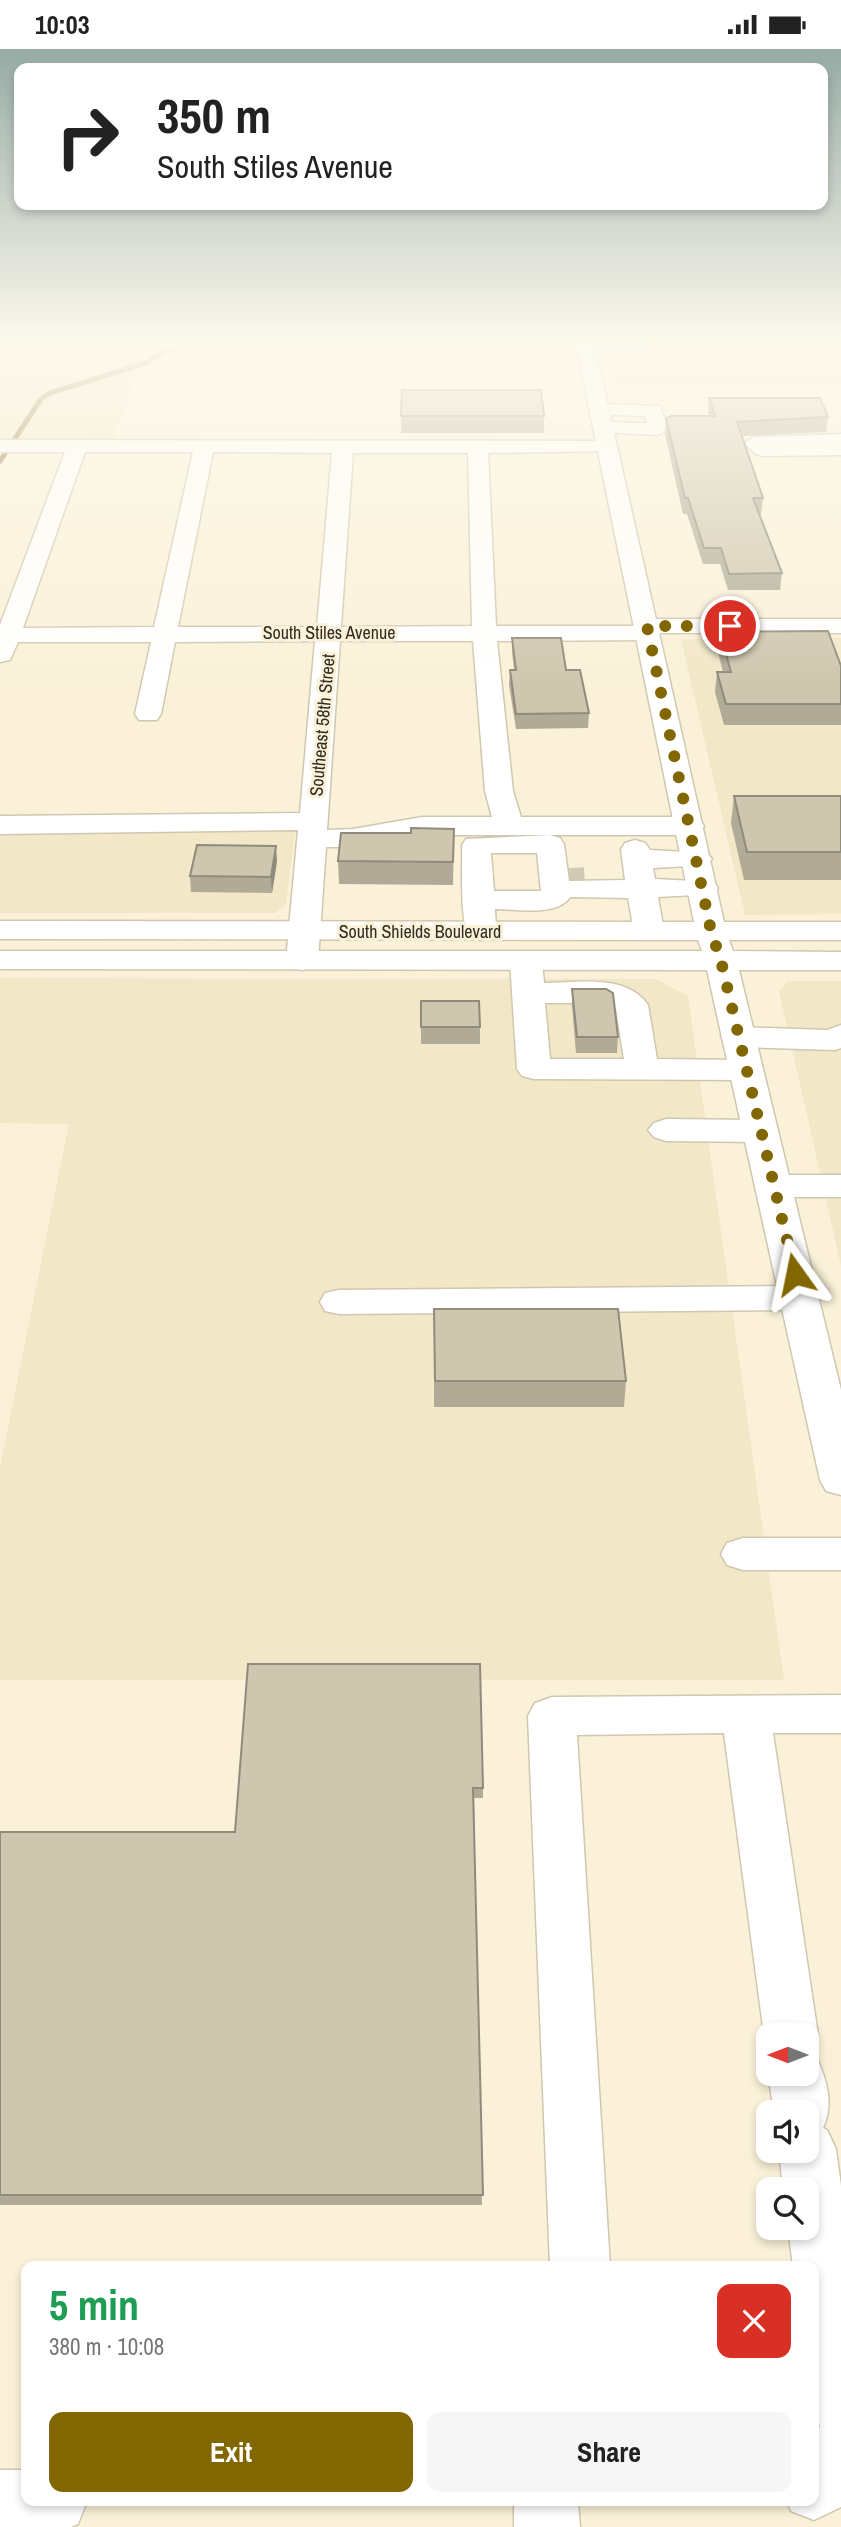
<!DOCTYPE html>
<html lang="en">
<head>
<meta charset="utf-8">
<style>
  :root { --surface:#fff; --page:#f6f6f6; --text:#222; --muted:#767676; --accent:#826700 }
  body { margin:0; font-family:"Archivo Narrow",sans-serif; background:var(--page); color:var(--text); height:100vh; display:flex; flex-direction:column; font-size:26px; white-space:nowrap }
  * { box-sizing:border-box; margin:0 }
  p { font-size:23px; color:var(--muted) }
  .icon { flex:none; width:38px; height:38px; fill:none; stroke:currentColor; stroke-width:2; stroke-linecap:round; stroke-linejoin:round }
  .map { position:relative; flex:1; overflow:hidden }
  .sheet { position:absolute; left:21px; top:2212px; width:798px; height:245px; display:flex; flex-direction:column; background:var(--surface); border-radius:14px; box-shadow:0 4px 10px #0003 }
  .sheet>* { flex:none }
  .hud { position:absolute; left:14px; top:14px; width:814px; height:147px; border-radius:14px; box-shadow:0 4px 10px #0003; background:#fff; color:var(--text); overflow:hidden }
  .needle { width:46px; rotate:270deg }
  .fabs { position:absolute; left:756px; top:1974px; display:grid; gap:14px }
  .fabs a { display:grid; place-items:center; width:63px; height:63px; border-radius:14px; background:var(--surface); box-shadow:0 4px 10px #0003; font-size:35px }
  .pin { position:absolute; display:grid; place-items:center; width:60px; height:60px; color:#fff; margin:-30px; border:4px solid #fff; border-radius:50%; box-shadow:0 2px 7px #0007 }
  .me { position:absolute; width:77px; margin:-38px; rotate:348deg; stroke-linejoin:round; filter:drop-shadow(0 0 5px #0008) }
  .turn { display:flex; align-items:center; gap:24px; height:147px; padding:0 28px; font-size:32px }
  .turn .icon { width:91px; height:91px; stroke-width:2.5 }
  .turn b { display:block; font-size:49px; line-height:60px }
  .round { display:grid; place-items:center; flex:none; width:74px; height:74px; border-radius:14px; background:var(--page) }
  .head { display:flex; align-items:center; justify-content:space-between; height:119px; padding:0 28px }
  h1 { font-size:42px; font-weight:800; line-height:52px; color:#1e9e55 }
  .button { display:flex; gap:14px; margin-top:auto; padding:14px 28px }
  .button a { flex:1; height:80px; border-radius:14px; background:var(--accent); color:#fff; font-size:28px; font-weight:800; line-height:80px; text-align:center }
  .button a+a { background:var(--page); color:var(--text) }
  .status { display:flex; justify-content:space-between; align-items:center; height:49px; padding:0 35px; background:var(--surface); direction:ltr }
  .status svg { height:19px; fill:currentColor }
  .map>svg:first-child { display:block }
</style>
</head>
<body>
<div class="status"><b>10:03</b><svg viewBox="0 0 49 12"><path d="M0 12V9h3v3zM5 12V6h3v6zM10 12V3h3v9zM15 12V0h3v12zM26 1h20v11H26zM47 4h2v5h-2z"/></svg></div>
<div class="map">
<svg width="841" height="2478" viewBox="0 0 841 2478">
  <rect width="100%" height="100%" fill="#faf1d8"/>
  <path fill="#f2e7c7" d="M0,290H150L112,391H0Z
    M604,290H841V336L615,337Z
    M841,589V865L745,866L681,590Z
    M295,782L286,855L275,864H0V783Z
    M0,929L656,930L688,947L784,1631H0V1419L69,1075L0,1074Z
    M788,932H841V1217L779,942Z"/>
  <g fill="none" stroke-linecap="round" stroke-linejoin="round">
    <path stroke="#917b37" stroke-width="5" d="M0,412L41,350L50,344L146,314L167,301L210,290"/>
    <path stroke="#d2cab4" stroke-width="26" stroke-dasharray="26 13" stroke-linecap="butt" d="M571,819L572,837"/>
    <defs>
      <path id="minor" d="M645,290L643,300L637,301H585L576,296L585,291Z
        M599,355L660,357L668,380L658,386L596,383L593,379L603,373L647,374L645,367L592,365L589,361L592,357Z
        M841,385V406L763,407L756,405L744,394L754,388Z
        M0,391L607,392L617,398L614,402L488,404L496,577H635L638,572L647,570H841V584H660L657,589L648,591L497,592L513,742L521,768H690L700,771L704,777L700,783L690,786H422L353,798H326L318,912L313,919L302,921L291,919L286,912L298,781L0,785V767L300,764L315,592L175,593L161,665L157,671H139L135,665L151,593H18L10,611L0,613V576L65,403H0ZM85,403H193L154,578L23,579ZM213,403L332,404L317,578H178ZM353,404H468L472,577L341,578ZM340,592H473L485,742L492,768H422L353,780L327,781Z
        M550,786L560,789L564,795L569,832L625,831L621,800L625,794L635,791L645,794L650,801L707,804L712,810L707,816L653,819L655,830L714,833L718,839L714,845L658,848L664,882L660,889L649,891L638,889L634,882L628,849L570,848C557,868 516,860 495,860L496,882L492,889L481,891L470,889C459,872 463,818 462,796L466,790ZM491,804H537L541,842H494Z
        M526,903L537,905L542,912L544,934C577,934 626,924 648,956L657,1010L745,1011L757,1014L762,1021L757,1028L745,1031L534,1030L522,1027L517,1020L510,912L515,905ZM545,954H606L616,960L624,1010H550Z
        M841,976V999L835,1001L738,998L726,995L721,988L726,981L738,978L827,981Z
        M666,1070L760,1071L772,1075L778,1082L772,1089L760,1093L666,1092L654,1088L648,1081L654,1074Z
        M774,1126H841V1148H774L761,1145L756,1137L761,1129Z
        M800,1237L814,1240L819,1249L814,1258L800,1261L339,1265L325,1262L320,1253L325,1244L339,1241Z
        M743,1489H841V1521H743L727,1516L721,1505L727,1494Z
        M841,1646V1684H773L818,1986L808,2004L816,2007C827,2031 834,2055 823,2079L827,2081L836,2100L841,2137V2458L814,2471L791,2462L787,2452H814V2389L820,2377L814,2364V2217H793L788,2179H807V2140H783L779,2102H807V2063H774L768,2025H807V1986H768V1996L764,1986L724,1684L577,1686L610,2217H550L528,1667L535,1654L552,1648Z
        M0,2421H26V2452H87L78,2475L71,2478H0Z
        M514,2452H578L580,2478H514Z"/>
      <path id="major" d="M575,290H593L724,873H841V891H729L733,902L841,903V921H739L841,1341V1446L826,1442L820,1431L707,921L0,920V902H702L698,891L0,890V872L694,873Z"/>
    </defs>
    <use href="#minor" stroke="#cfc7af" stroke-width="3"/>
    <use href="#major" stroke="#cfc7af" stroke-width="3"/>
    <use href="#minor" fill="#fff" fill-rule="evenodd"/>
    <use href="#major" fill="#fff" fill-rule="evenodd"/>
  </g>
  <path fill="#b1aa96" d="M402,341L544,367V384H401Z
    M709,349L828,368L826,383L742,387L763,449L761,465H759L782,524L780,541H728L720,515H703L687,465H683L665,385L666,370L709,367L708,363Z
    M720,583L841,617V676H724L715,643L717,623H723L718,603Z
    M512,589L566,621L589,664L588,679L516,680L509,636L510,621H514L512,603Z
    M734,747H841V831H744L731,774Z
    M454,780L453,836L339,835L338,812Z
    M277,812L272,844L191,843L190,827Z
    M572,940L618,988L617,1004H576L572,957Z
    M421,952L480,978V995H421Z
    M434,1260L626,1332L624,1358H434Z
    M248,1615L483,1739V1749H474L482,2156H0V1783H235Z"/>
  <path fill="#908b7a" d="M276,797L277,812L272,844L271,828Z"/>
  <path fill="#cec6ae" stroke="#908b7a" stroke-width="2" d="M402,341H541L544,367H401Z
    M709,349H820L828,368L737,373L763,449H753L782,524L729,525L721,499H704L688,449H685L666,370L671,367H715Z
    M828,582L841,617V655H726L717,623H731L720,583Z
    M512,589H561L566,621H580L589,664L516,665L510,621H516Z
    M734,747H841V803H747Z
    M411,779L454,780L453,813L338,812L341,784H411Z
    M197,796L276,797L271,828L190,827Z
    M572,940H606L613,944L618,988H577Z
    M421,952H479L480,978H421Z
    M434,1260H618L626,1332H435Z
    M248,1615H480L483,1739H473L483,2146H0V1783H235Z"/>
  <linearGradient id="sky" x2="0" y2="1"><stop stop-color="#96aba5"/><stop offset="0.46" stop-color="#fdf9ed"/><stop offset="1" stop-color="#fdf9ed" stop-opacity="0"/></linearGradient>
  <rect width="841" height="637" fill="url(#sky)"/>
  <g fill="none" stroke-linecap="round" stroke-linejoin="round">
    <path stroke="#826700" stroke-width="12" stroke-dasharray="0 21.6" d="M730,577H647L711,882L721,912L795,1225"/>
  </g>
  <g text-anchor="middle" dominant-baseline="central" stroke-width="6" stroke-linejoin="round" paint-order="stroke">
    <g font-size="18" fill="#302d23" stroke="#faf1d8">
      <text x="329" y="583">South Stiles Avenue</text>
      <text transform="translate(322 676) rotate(-85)">Southeast 58th Street</text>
      <text x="420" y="882">South Shields Boulevard</text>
    </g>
  </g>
</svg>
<div class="fabs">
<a><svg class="needle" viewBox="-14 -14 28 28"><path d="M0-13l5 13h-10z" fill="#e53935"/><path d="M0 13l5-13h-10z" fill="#767676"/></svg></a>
<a><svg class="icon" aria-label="sound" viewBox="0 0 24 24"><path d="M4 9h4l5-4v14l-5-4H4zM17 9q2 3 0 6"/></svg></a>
<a><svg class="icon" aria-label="search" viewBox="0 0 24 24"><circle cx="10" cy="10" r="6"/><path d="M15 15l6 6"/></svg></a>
</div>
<div class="pin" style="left:730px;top:577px;background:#d93025"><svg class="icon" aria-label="arrive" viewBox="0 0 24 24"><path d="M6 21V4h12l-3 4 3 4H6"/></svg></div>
<svg class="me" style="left:795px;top:1225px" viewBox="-20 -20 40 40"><path d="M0-17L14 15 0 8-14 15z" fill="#826700" stroke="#fff" stroke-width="4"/></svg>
<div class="hud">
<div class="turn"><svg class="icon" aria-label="right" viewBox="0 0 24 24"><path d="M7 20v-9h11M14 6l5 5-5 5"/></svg><div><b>350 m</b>South Stiles Avenue</div></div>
</div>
<section class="sheet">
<div class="head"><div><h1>5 min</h1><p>380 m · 10:08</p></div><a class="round" style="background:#d93025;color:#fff"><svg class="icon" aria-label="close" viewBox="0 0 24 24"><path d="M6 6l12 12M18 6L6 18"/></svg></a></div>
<div class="button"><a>Exit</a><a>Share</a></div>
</section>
</div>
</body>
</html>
